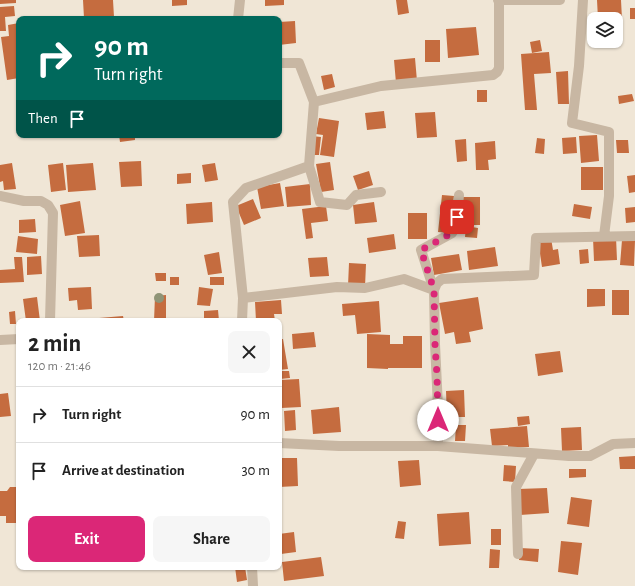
<!DOCTYPE html>
<html lang="en">
<head>
<meta charset="utf-8">
<style>
  :root { --surface:#fff; --page:#f6f6f6; --text:#222; --muted:#767676; --line:#e0e0e0; --accent:#db2777 }
  body { margin:0; font-family:"Alegreya Sans",sans-serif; background:var(--page); color:var(--text); height:100vh; display:flex; flex-direction:column; font-size:15px; white-space:nowrap }
  * { box-sizing:border-box; margin:0 }
  p { font-size:13px; color:var(--muted) }
  .icon { flex:none; width:22px; height:22px; fill:none; stroke:currentColor; stroke-width:2; stroke-linecap:round; stroke-linejoin:round }
  .map { position:relative; flex:1; overflow:hidden }
  .details { position:absolute; left:16px; top:318px; width:266px; height:252px; display:flex; flex-direction:column; background:var(--surface); border-radius:8px; box-shadow:0 1px 3px #0004 }
  .details>* { flex:none }
  .top-card { position:absolute; left:16px; top:16px; width:266px; height:122px; border-radius:8px; box-shadow:0 1px 3px #0004; background:#00695c; color:#fff; overflow:hidden }
  .fabs { position:absolute; left:587px; top:12px; display:grid; gap:8px }
  .fabs a { display:grid; place-items:center; width:36px; height:36px; border-radius:8px; background:var(--surface); box-shadow:0 1px 3px #0004; font-size:20px }
  .pin { position:absolute; display:grid; place-items:center; width:34px; height:34px; color:#fff; margin:-17px; border-radius:8px; box-shadow:0 2px 6px #0006 }
  .me { position:absolute; width:44px; margin:-22px; rotate:0deg; stroke-linejoin:round; filter:drop-shadow(0 0 3px #0008) }
  .turn { display:flex; align-items:center; gap:14px; height:84px; padding:0 12px; font-size:18px }
  .turn .icon { width:52px; height:52px; stroke-width:2.5 }
  .turn b { display:block; font-size:28px; line-height:34px }
  .then { display:flex; align-items:center; height:38px; padding:0 12px; background:#0003; gap:8px; font-size:15px }
  .round { display:grid; place-items:center; flex:none; width:42px; height:42px; border-radius:8px; background:var(--page) }
  .summary { display:flex; align-items:center; justify-content:space-between; height:68px; padding:0 12px }
  h1 { font-size:24px; font-weight:700; line-height:30px }
  .action { display:flex; gap:8px; margin-top:auto; padding:8px 12px }
  .action a { flex:1; height:46px; border-radius:8px; background:var(--accent); color:#fff; font-size:16px; font-weight:700; line-height:46px; text-align:center }
  .action a+a { background:var(--page); color:var(--text) }
  ul { padding:0; list-style:none }
  li { display:flex; align-items:center; gap:12px; height:56px; padding:0 12px; border-top:1px solid var(--line) }
  li div { flex:1 }
  li b { display:block; font-size:15px }
  li em { font-style:normal }
  .map>svg:first-child { display:block }
</style>
</head>
<body>
<div class="map">
<svg width="635" height="586" viewBox="0 0 635 586">
  <rect width="100%" height="100%" fill="#f0e6d6"/>
  <path fill="#c56c3f" d="M0,0H16V3L0,4Z
    M83,0H113L114,17L84,18Z
    M172,0H187V5L172,6Z
    M265,0H284V5L265,6Z
    M396,0H407L409,13L398,15Z
    M597,0H621L622,19H598Z
    M14,6L15,16L5,17L6,31H0V7Z
    M630,8H635V19H630Z
    M295,21L296,43L279,45V22Z
    M19,23V78L7,80L1,37L9,36L8,25Z
    M476,27L479,55L448,58L446,29Z
    M425,40H440V62H425Z
    M540,40L542,51L532,53L530,42Z
    M549,52L551,73L534,74L537,110H525L521,54Z
    M415,58L417,81L396,83L394,60Z
    M568,71L569,104H558L556,72Z
    M332,74L335,87L324,90L321,76Z
    M477,90H487V102H477Z
    M632,94L634,101L619,104L618,96Z
    M384,111L386,128L367,130L365,113Z
    M435,112L437,137L417,138L415,113Z
    M319,118L339,121L334,157L320,155L323,135L316,134Z
    M119,135H135V140L120,142Z
    M247,135H270V137L248,138Z
    M597,135L599,161L581,163L579,136Z
    M312,136L321,137L319,155H311Z
    M576,137L577,153L563,154L562,138Z
    M537,138L545,139L544,154L535,153Z
    M466,139L467,161L457,162L455,140Z
    M616,140H628L629,153H617Z
    M495,141L496,159L488,160L489,170H476L475,143Z
    M141,161L142,186L121,187L119,162Z
    M330,162L334,190L321,192L316,164Z
    M12,163L16,189L4,190L3,181L0,182V165Z
    M63,163L66,190L51,192L48,165Z
    M93,163L96,190L68,192L66,165Z
    M215,163L218,180L205,182L202,165Z
    M581,167H603V190H581Z
    M369,171L373,185L358,190L353,176Z
    M191,173V183L177,184V174Z
    M635,175V192L629,193L627,176Z
    M280,183L284,206L261,209L257,187Z
    M310,184L311,205L287,207L285,187Z
    M442,195L454,196L450,233L438,232Z
    M460,197H480V225H461Z
    M253,199L261,218L244,225L236,206Z
    M80,201L85,233L65,236L60,205Z
    M212,202L213,222L187,224L186,204Z
    M374,202L377,222L355,224L353,205Z
    M574,204L592,207L590,219L572,216Z
    M326,206L328,221L311,223L313,238L306,239L302,209Z
    M635,207V222L626,223L625,208Z
    M408,213H427V239H408Z
    M35,219L36,232L19,233V220Z
    M466,226L478,228L477,238L465,237Z
    M394,234L396,249L369,253L367,238Z
    M99,235L100,256L79,257L77,236Z
    M18,236L38,239L37,254L16,252Z
    M616,237L617,260L594,261L593,238Z
    M551,238L553,250L558,249L560,264L542,267L538,240Z
    M622,240L635,241L634,266L620,265Z
    M495,247L498,266L469,270L467,251Z
    M588,249L589,263L580,264L579,250Z
    M219,252L222,273L208,275L204,255Z
    M459,254L462,270L434,275L431,258Z
    M41,256L42,274L27,275V257Z
    M14,257H22L24,282L0,283V270L15,269Z
    M327,257L329,276L310,277L308,258Z
    M349,263L366,264L365,287L348,286Z
    M155,273H166V281H156Z
    M170,277H179V285H170Z
    M210,277H224V285H210Z
    M91,287L92,309L78,310L77,300L69,301L68,288Z
    M199,287L213,289L210,306L197,305Z
    M587,289H605V306L587,307Z
    M612,290H629V315H612Z
    M166,295V321H154L155,296Z
    M37,297L40,321H26L23,299Z
    M478,297L483,329L469,332L471,342L456,344L454,332L445,334L439,303Z
    M281,300L282,314H274L275,321H256L255,302Z
    M379,301L381,332L357,334L355,315L343,316L342,304Z
    M218,310L219,321H204V311Z
    M15,311L16,324H10L9,312Z
    M123,316L124,321H87V319Z
    M314,332L316,347L293,349L292,334Z
    M367,334L390,335V344H403V336H422V368H388V369L367,368Z
    M279,339H283L288,369L279,370Z
    M560,351L563,372L538,376L535,354Z
    M280,371H289L290,378L280,379Z
    M299,379L301,407L281,408L279,380Z
    M464,390L465,417H447L446,391Z
    M8,393L11,416L0,417V394Z
    M339,407L341,432L313,434L311,410Z
    M295,410L296,430L285,431L284,411Z
    M529,416L530,424L518,426L517,417Z
    M456,425H466L465,441H455Z
    M527,426L529,447L508,448V445L492,446L490,429Z
    M581,427L582,450L562,451L561,428Z
    M635,456V469H620L619,457Z
    M279,458H297L298,486L279,487Z
    M419,460L421,485L400,487L398,461Z
    M504,465L516,466L515,482L503,481Z
    M569,469H586V477L569,478Z
    M10,487H19V523H6V516H0V491H7Z
    M547,488L549,513L520,515L518,489Z
    M571,497L592,500L589,527L567,524Z
    M469,512L471,544L439,546L437,514Z
    M398,521L406,522L404,539L395,538Z
    M491,529H501V545H491Z
    M294,532L296,552L281,554L279,534Z
    M561,541L582,543L578,575L558,572Z
    M520,548L539,549L538,562L519,560Z
    M490,549L500,550L499,568H489Z
    M321,557L324,576L284,581L282,562Z
    M235,567H245L247,580L237,582Z"/>
  <g fill="none" stroke-linecap="round" stroke-linejoin="round">
    <path stroke="#c8b7a3" stroke-width="10" d="M498,0H560
      M583,0L579,66L572,123L609,132V196L604,236
      M238,19L240,0
      M314,102L381,86L493,75L497,72L499,68V0
      M309,166L320,202L347,205L356,195L381,192
      M0,196L24,201H41L48,205L53,213L50,321
      M434,290L421,250L452,233L456,227L459,195
      M243,298L337,287L365,288L404,279L434,290
      M242,321L243,298L233,202L246,188L309,166L314,102L299,63H279
      M0,340L19,339
      M279,443L339,446H438L569,456H590L613,444L635,443
      M438,446V407L435,344L434,290L437,283L442,279L534,275L536,238L635,236
      M518,554L516,487L534,454
      M252,567L253,586"/>
  </g>
  <circle fill="#8f9477" cx="159" cy="298" r="5"/>
  <g fill="none" stroke-linecap="round" stroke-linejoin="round">
    <path stroke="#db2777" stroke-width="7" stroke-dasharray="0 12.6" d="M438,420L437,376L435,344L434,290L421,250L452,233L456,227L457,217"/>
  </g>
</svg>
<div class="fabs">
<a><svg class="icon" aria-label="layers" viewBox="0 0 24 24"><path d="M12 4l9 5-9 5-9-5zM3 14l9 5 9-5"/></svg></a>
</div>
<div class="pin" style="left:457px;top:217px;background:#d93025"><svg class="icon" aria-label="arrive" viewBox="0 0 24 24"><path d="M6 21V4h12l-3 4 3 4H6"/></svg></div>
<svg class="me" style="left:438px;top:420px" viewBox="-20 -20 40 40"><circle r="19" fill="#fff"/><path d="M0-13L10 11 0 6-10 11z" fill="#db2777"/></svg>
<div class="top-card">
<div class="turn"><svg class="icon" aria-label="right" viewBox="0 0 24 24"><path d="M7 20v-9h11M14 6l5 5-5 5"/></svg><div><b>90 m</b>Turn right</div></div>
<div class="then">Then<svg class="icon" aria-label="arrive" viewBox="0 0 24 24"><path d="M6 21V4h12l-3 4 3 4H6"/></svg></div>
</div>
<section class="details">
<div class="summary"><div><h1>2 min</h1><p>120 m · 21:46</p></div><a class="round"><svg class="icon" aria-label="close" viewBox="0 0 24 24"><path d="M6 6l12 12M18 6L6 18"/></svg></a></div>
<ul>
<li><svg class="icon" aria-label="right" viewBox="0 0 24 24"><path d="M7 20v-9h11M14 6l5 5-5 5"/></svg><div><b>Turn right</b></div><em>90 m</em></li>
<li><svg class="icon" aria-label="arrive" viewBox="0 0 24 24"><path d="M6 21V4h12l-3 4 3 4H6"/></svg><div><b>Arrive at destination</b></div><em>30 m</em></li>
</ul>
<div class="action"><a>Exit</a><a>Share</a></div>
</section>
</div>
</body>
</html>
